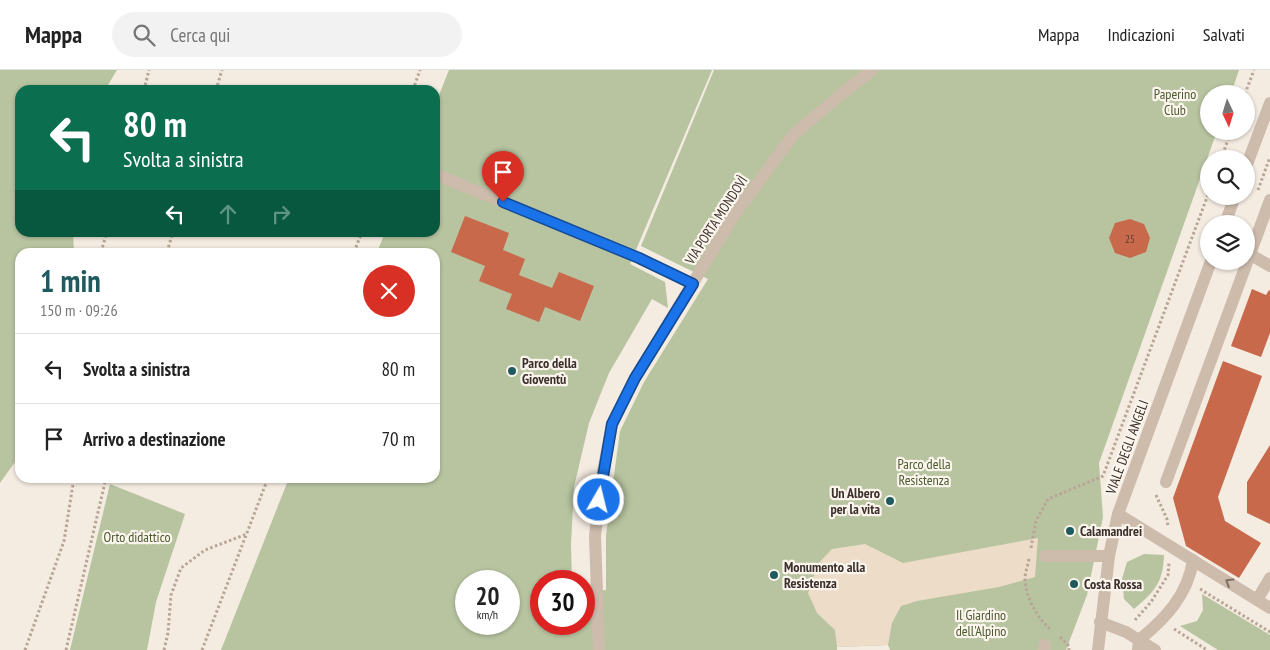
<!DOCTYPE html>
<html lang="it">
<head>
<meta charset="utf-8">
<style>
  :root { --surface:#fff; --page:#f2f2f2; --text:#222; --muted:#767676; --line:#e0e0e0; --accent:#1f5a5e }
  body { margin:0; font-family:"PT Sans Narrow",sans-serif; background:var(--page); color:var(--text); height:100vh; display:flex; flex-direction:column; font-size:19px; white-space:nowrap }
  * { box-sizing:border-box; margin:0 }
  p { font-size:16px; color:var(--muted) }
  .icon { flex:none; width:28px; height:28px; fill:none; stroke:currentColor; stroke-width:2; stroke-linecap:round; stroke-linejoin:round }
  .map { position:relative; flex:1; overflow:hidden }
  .side { position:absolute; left:15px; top:178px; width:425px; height:235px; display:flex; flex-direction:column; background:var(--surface); border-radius:15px; box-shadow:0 1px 4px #0004 }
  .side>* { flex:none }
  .hud { position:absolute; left:15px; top:15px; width:425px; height:152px; border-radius:15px; box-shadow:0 1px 4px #0004; background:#0b6e4f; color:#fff; overflow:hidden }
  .needle { width:32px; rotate:176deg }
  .controls { position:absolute; left:1200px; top:15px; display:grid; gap:10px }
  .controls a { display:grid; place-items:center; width:55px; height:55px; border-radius:50%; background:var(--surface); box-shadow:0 1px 4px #0004; font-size:25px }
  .speed { position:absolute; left:455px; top:500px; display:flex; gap:10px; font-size:25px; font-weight:700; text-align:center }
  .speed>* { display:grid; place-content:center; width:65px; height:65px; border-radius:50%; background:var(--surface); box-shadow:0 1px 4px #0004; line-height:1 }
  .speed small { font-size:12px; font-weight:400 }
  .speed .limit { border:8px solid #d22; background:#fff; color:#111 }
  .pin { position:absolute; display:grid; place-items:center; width:42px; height:42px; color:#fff; margin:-51px -21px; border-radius:50% 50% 50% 0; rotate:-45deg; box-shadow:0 0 5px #0007 }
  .pin .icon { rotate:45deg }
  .me { position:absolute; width:55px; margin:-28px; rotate:8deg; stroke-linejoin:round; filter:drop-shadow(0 0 4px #0008) }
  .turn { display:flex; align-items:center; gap:18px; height:105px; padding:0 25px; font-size:22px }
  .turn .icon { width:65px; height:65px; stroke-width:2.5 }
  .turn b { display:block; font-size:35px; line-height:42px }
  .lanes { display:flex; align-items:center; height:48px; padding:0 25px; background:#0003; justify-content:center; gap:25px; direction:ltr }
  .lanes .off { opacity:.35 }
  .round { display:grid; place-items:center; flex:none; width:52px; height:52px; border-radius:26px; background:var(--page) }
  .head { display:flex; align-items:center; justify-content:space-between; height:85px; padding:0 25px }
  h1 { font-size:30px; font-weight:700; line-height:38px; color:var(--accent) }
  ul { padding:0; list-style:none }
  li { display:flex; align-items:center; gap:15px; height:70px; padding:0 25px; border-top:1px solid var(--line) }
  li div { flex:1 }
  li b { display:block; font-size:19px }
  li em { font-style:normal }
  header { display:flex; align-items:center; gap:30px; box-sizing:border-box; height:70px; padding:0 25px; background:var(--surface); border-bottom:1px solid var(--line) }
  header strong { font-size:24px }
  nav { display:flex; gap:28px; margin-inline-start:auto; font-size:18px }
  .search { width:350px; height:45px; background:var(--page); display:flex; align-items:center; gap:12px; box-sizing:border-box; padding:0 18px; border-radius:28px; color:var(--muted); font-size:19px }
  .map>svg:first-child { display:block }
</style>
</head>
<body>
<header>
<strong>Mappa</strong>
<div class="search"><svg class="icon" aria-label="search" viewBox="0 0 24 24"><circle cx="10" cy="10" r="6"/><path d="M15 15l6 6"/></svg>Cerca qui</div>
<nav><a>Mappa</a><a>Indicazioni</a><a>Salvati</a></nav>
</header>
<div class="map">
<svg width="1270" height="580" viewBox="0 0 1270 580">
  <rect width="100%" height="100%" fill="#f4ebe1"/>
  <path fill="#b8c4a0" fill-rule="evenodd" d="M0,0H117L105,20H20V162L73,163L74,182H20V385L0,413Z
    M449,0H712L630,194L665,212L668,238L652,229L609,303L589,353L574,417L571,475L572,511H541V554H584V522L606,520V465L620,361L644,312L708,209L641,176L714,0H1239L1231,24H1209V61H1217L1099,393L1103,447L1087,525L1066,580H890L888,575L837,577V580H221L289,408H435V182H377L385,163L435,162V35ZM466,511H509V554H466Z
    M110,414L185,444L156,532L147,580H70Z
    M1144,484L1164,485C1163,513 1155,521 1134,539L1124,529L1122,509L1127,492Z
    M1202,524L1270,565V580H1218L1180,556L1197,551L1203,540Z"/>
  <path fill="#ecdcc8" d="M1038,468L1035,507L999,517L917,531L901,536L892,553L888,575L837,577L835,560L817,543L808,523L818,494L832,479L865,474L903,493Z"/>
  <path fill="#c8694b" d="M465,146L509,163L503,180L525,189L519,205L552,218L559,202L594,216L580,251L545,237L539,252L506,239L512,224L479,211L485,196L451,182Z
    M1130,149L1144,154L1150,168L1146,182L1130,188L1115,183L1109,168L1115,153Z
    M1252,219L1266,225L1269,220L1270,221V263L1261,287L1231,276Z
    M1223,291L1262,306L1218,427L1225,451L1261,473L1239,508L1186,476L1173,428Z
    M1270,375V454L1247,443V412Z"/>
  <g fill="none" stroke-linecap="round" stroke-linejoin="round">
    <path stroke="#b9a596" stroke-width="3" stroke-dasharray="2.5 2.5" stroke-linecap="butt" d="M144,20L149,0
      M216,20L222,0
      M413,20L420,0
      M1245,24L1254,0
      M1221,89L1231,61
      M1258,120L1270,87
      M101,182L107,162
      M167,182L173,162
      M354,182L362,162
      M1156,425L1167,449L1168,457
      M1031,478L1036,451L1048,429L1103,406L1209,122
      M1029,489C1028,496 1025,502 1025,509C1025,527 1038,549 1051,560
      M1200,519L1270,562
      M1135,550L1151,532L1168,505L1169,493
      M1174,559L1207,580
      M1060,567L1069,576V580
      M25,580L64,471L74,408
      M66,580L106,408
      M164,580L168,563L171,525L181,498L205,480L247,464
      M202,580L268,408"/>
    <path stroke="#cdbbac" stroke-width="12" d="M1246,97L1270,33
      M435,104L639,188L693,214
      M1225,154L1235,126
      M1246,182L1270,196
      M1166,412L1270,130
      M1118,444L1270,538
      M1045,486H1109
      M1257,530L1270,508
      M1100,552L1126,562L1155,580
      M599,580L595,466L601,412L612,354L635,308L735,144L793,65L839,26L872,0
      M1044,580L1045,575
      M1098,580L1109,486L1118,444L1211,191
      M1138,580L1139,570C1165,549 1188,525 1193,490"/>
  </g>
  <defs><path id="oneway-chevron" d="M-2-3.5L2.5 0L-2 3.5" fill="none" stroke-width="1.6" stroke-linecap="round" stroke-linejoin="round" transform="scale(1.25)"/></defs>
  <use stroke="#7d6f65" href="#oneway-chevron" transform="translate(1229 512) rotate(-148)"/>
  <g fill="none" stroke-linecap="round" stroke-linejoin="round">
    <defs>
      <path id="route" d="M503,132L639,188L693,214L635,308L612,354L599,430"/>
    </defs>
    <use href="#route" stroke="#114b97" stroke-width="12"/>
    <use href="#route" stroke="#1a73e8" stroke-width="9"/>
  </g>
  <g fill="#1f5a5e" stroke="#fbf5ee" stroke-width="2">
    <circle cx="512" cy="301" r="5"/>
    <circle cx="890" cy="431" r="5"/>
    <circle cx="1070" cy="461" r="5"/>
    <circle cx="774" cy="505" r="5"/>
    <circle cx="1074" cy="514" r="5"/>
  </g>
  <g text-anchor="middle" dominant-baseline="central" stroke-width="4.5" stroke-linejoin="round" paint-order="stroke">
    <g font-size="11" fill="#5e3e33">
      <text x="1130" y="169">25</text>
    </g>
    <g font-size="14" fill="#4a5a2e" stroke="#fbf5ee">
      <text x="1175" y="24">Paperino<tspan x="1175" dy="16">Club</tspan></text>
      <text x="924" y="394">Parco della<tspan x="924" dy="16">Resistenza</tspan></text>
      <text x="137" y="467">Orto didattico</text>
      <text x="981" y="545">Il Giardino<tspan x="981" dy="16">dell'Alpino</tspan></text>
    </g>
    <g font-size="14" fill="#3b302b" stroke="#fbf5ee">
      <text transform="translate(716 150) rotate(-57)">VIA PORTA MONDOVÌ</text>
      <text transform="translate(1127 377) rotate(-70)">VIALE DEGLI ANGELI</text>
    </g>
    <g font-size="14" font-weight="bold" fill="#3b302b" stroke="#fbf5ee" text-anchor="start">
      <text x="522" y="293">Parco della<tspan x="522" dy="16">Gioventù</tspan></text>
      <text x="880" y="423" text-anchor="end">Un Albero<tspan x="880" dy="16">per la vita</tspan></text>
      <text x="1080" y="461">Calamandrei</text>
      <text x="784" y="497">Monumento alla<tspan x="784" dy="16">Resistenza</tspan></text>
      <text x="1084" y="514">Costa Rossa</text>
    </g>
  </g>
</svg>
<div class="controls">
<a><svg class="needle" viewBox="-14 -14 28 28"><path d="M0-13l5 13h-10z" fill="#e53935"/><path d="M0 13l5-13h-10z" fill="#767676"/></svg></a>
<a><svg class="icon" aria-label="search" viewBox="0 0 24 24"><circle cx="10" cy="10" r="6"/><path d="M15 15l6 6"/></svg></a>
<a><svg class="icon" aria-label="layers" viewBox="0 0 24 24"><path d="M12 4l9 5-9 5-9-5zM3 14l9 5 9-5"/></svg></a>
</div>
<div class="speed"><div>20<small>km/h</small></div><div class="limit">30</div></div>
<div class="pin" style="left:503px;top:132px;background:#d93025"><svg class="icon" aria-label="arrive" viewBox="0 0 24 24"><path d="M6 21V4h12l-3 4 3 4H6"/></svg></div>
<svg class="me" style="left:599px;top:430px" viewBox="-20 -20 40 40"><circle r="17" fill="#1a73e8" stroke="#fff" stroke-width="3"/><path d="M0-11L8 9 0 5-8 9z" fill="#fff"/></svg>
<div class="hud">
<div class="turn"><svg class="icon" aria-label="left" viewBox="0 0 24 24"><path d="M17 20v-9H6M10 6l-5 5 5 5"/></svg><div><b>80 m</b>Svolta a sinistra</div></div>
<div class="lanes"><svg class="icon" aria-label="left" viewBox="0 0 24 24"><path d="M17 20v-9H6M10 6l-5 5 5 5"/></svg><svg class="icon off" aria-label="ahead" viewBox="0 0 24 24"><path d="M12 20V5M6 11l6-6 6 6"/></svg><svg class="icon off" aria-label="right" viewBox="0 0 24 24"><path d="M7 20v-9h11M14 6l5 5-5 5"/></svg></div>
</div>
<section class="side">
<div class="head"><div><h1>1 min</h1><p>150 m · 09:26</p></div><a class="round" style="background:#d93025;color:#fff"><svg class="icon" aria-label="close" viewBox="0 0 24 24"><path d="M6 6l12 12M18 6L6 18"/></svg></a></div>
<ul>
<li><svg class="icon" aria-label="left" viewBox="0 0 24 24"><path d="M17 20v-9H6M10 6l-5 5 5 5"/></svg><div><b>Svolta a sinistra</b></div><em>80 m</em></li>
<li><svg class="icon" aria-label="arrive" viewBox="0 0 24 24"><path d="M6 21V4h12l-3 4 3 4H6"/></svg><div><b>Arrivo a destinazione</b></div><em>70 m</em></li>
</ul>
</section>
</div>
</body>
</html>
